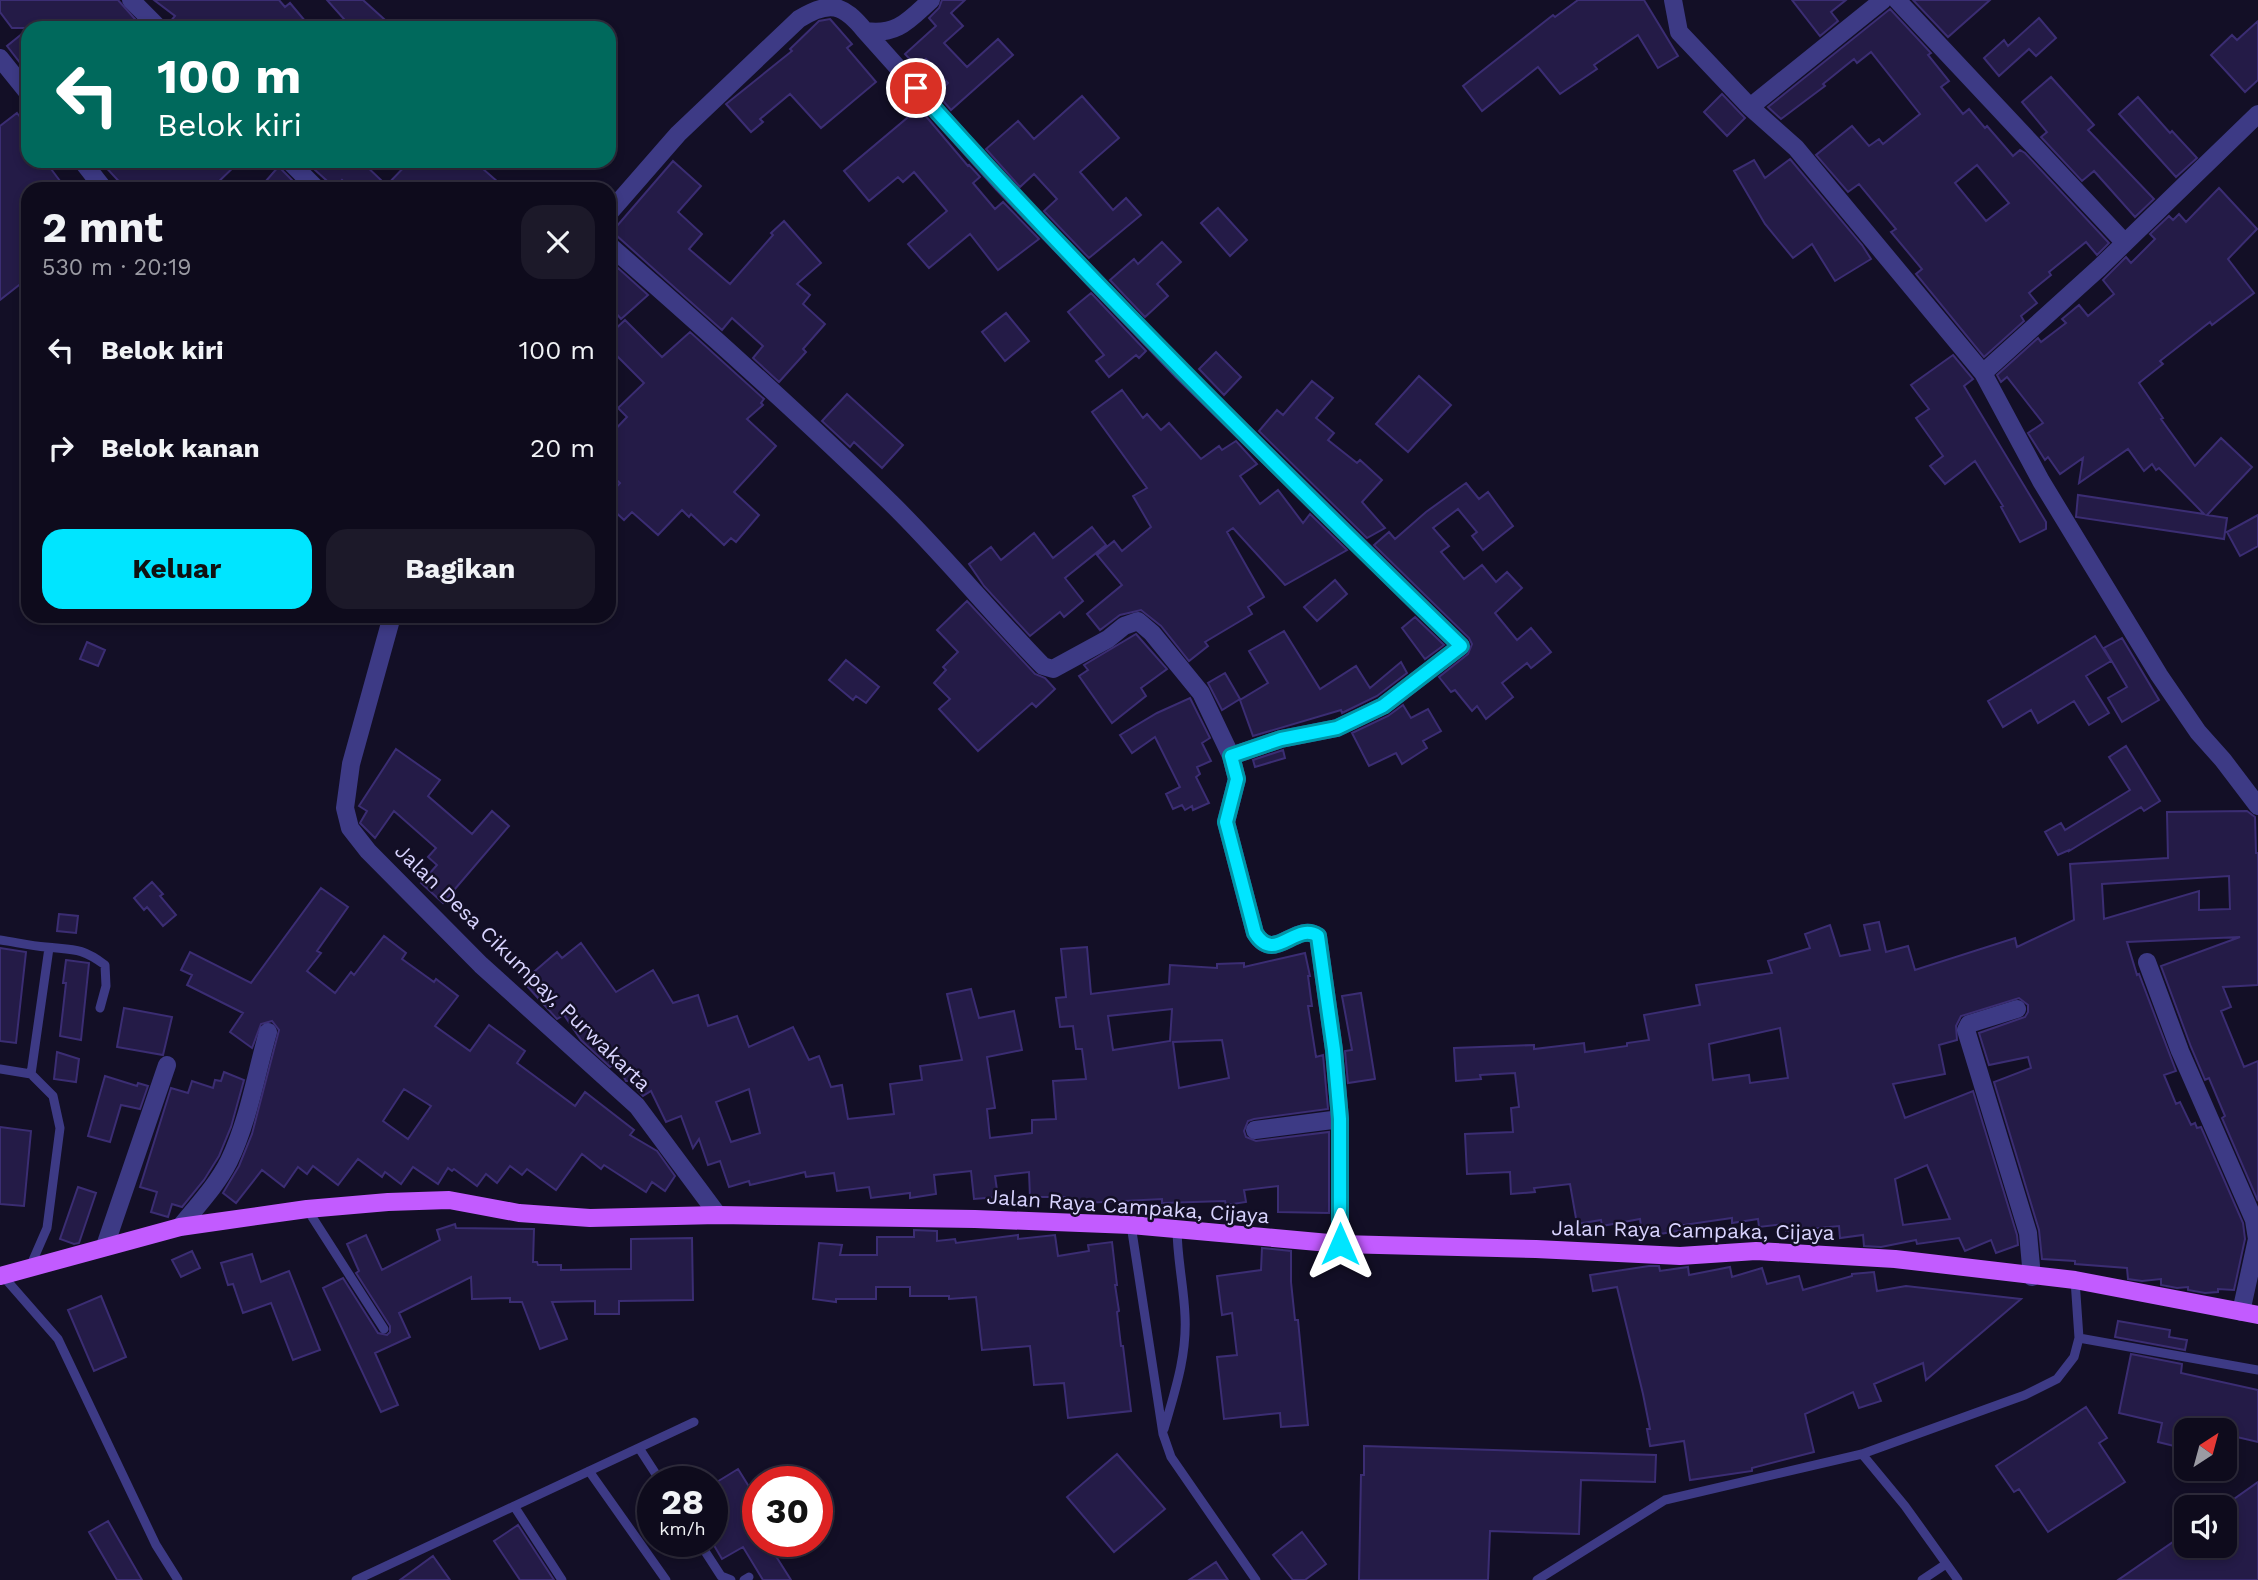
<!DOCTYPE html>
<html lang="id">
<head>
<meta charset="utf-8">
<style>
  :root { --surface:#0e0b1c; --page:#1c1929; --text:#f1f3f6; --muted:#9b9ba3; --line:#2e2b3b; --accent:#00e5ff }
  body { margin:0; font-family:"Work Sans",sans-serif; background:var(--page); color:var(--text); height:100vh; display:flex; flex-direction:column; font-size:26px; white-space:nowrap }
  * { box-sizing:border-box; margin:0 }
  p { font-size:23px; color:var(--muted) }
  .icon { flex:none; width:38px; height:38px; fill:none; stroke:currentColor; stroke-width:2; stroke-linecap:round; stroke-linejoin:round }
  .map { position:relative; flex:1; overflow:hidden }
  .drawer { position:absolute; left:21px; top:182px; width:595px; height:441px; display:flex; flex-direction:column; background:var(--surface); border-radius:21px; box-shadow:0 4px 10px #0003,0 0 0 2px var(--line) }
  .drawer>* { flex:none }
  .guide { position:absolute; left:21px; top:21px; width:595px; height:147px; border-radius:21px; box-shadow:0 4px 10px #0003,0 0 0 2px var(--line); background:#00695c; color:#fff; overflow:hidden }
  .needle { width:46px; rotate:36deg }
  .tools { position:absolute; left:2174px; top:1418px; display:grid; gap:14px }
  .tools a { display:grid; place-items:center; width:63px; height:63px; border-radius:14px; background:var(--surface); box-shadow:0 4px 10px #0003,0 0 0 2px var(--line); font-size:35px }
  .speed { position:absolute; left:637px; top:1466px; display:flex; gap:14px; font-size:35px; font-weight:700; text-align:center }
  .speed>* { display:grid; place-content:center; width:91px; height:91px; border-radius:50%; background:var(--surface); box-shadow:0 4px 10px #0003,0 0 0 2px var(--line); line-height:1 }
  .speed small { font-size:18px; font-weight:400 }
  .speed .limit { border:10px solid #d22; background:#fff; color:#111 }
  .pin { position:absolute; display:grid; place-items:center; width:60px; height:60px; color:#fff; margin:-30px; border:4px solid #fff; border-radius:50%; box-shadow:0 2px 7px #0007 }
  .me { position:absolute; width:77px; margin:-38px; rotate:0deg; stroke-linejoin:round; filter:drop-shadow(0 0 5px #0008) }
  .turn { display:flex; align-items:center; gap:24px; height:147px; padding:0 21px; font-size:32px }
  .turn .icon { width:91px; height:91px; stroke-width:2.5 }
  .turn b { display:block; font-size:49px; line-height:60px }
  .round { display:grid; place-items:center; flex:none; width:74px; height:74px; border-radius:21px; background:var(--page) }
  .summary { display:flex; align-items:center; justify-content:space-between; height:119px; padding:0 21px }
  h1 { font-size:42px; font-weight:700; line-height:52px }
  .cta { display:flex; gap:14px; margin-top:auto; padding:14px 21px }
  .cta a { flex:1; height:80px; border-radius:21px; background:var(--accent); color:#111; font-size:28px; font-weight:700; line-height:80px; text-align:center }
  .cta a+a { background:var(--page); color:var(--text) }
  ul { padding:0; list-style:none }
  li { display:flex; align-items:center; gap:21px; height:98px; padding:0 21px }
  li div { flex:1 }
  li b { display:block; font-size:26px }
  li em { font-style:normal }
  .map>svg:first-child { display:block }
</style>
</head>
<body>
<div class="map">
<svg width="2258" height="1580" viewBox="0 0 2258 1580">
  <rect width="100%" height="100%" fill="#130f26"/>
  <path fill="#241b47" stroke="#3b2d73" stroke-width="2" fill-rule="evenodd" d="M0,0H118L143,28H12L0,12Z
    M154,0H279L285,7L290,3L311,28H170L169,23L175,16Z
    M327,0H363L394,28H336L344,19Z
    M942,0H965L951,13L963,26L944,43L967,67L998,39L1013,55L951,110L937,94L948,83L926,59L917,67L905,54L936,26L929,18L939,8Z
    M1578,0H1644L1678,56L1658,68L1638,35L1594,65L1597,69L1560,94L1538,67L1482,111L1463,86L1553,15L1555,17Z
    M1792,0H1846L1831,12L1838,21L1820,36Z
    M1913,0H1990L1948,37Z
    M1890,9L1931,53L1928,55L1949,81L1941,87L1963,114L1969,109L1985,128L1987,126L2013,156L2020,150L2025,153L2109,243L2097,255L2086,242L2049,272L2051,275L2029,293L2037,303L2021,316L2024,321L1984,357L1916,274L1922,269L1891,232L1896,229L1859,184L1848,192L1816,155L1852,126L1869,146L1879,139L1883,144L1920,114L1871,52L1857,63L1854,59L1823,84L1825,86L1781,119L1768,107ZM1977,165L2009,203L1986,221L1955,183Z
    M2039,18L2056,38L2036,56L2029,49L1999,76L1984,58L2004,40L2008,46Z
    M830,19L852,44L847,48L876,82L821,128L790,94L760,119L763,122L751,132L726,104L792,51L790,49L819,21Z
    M2258,21V80L2245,92L2211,55L2232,35L2237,40Z
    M28,29V73L7,46Z
    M2051,77L2094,125L2088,130L2154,199L2135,217L2094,171L2082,181L2041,137L2047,132L2022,102Z
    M1722,94L1745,118L1727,136L1704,112Z
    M1082,96L1119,138L1080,172L1113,210L1126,198L1141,215L1089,258L1044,211L1057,199L1034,174L1020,187L986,149L1018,121L1034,139Z
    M2138,97L2170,133L2172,131L2197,158L2176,177L2119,114Z
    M919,108L968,166L969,165L980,177L973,183L995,209L1003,202L1039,239L998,270L970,234L929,268L908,244L947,211L914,172L903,182L898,177L869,201L844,171Z
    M17,113L28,127V161H45L66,189H28V278L0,300V126Z
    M1790,159L1862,245L1871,259L1835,281L1812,244L1793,258L1765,224L1734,171L1754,160L1765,178Z
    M100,161H240L211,189H126Z
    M305,161H361L382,181L374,189H351L342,180L335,188Z
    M410,161H490L483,169L506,189H383Z
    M673,161L701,186L678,212L702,234L689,249L730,284L773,235L771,233L784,221L821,263L797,284L810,295L803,304L825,324L803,349L806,352L779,382L753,358L763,346L732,318L722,330L617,236L610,234Z
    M279,166L281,169L301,189H259Z
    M2219,188L2257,229L2228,259L2254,293L2212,325L2210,322L2160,361L2163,364L2139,383L2163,418L2161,419L2195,466L2221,438L2252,467L2207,515L2227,518L2224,539L2076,517L2078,495L2204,514L2159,468L2156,470L2152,464L2144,471L2128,449L2079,483L2083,458L2060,474L2048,457L2045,460L2028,433L2043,423L2007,377L2001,382L1997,375L2038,338L2041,342L2066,323L2062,319L2079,305L2088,316L2114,294L2103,280L2126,257L2131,263L2155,239L2150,234L2169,216L2173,220L2179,214L2186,222Z
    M1218,208L1247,240L1230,256L1201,223Z
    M1162,242L1181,262L1157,284L1168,296L1145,317L1110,280L1134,259L1138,264Z
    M618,268L648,295L621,319L609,305V276Z
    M1091,293L1146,351L1139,358L1136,355L1109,377L1096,361L1104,355L1068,312Z
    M1006,313L1029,341L1005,361L982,332Z
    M625,320L662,357L690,332L764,399L761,403L763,405L747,419L776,446L734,492L759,515L736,542L731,538L724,545L691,514L689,517L682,510L658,535L632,512L624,520L609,506V495L620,483L609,473V436L627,417L618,408L644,383L618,357L609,366V335Z
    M1216,352L1241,377L1224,395L1199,369Z
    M1953,355L1973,379L1964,386L2046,522V529L2020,542L2001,507L2003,506L1975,461L1945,484L1930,466L1943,456L1916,418L1929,409L1911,385Z
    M1419,376L1451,405L1408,452L1376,424Z
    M1312,381L1333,398L1316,418L1334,433L1328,440L1357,463L1360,460L1382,480L1362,502L1385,528L1367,538L1259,431L1277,410L1283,415Z
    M1122,390L1143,418L1147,414L1161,430L1169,423L1201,459L1219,446L1222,450L1236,441L1257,464L1240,476L1260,504L1278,490L1303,523L1310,514L1347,550L1285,585L1233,528L1227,532L1264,597L1248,607L1252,614L1205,642L1208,646L1189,661L1161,626L1141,610L1120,615L1100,630L1087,614L1122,585L1097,555L1114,541L1122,551L1151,527L1133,496L1147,488L1092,412Z
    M847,394L903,445L882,468L854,442L850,447L822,421Z
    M1466,483L1479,499L1488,492L1513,526L1483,550L1472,536L1477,532L1458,509L1433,528L1449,546L1441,552L1464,579L1482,565L1496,582L1507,572L1522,588L1495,613L1517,640L1531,628L1551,652L1531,668L1527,663L1502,683L1513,697L1486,719L1477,706L1472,711L1455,690L1451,692L1439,677L1468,654L1472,644L1469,638L1374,545L1389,532L1395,539L1426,512Z
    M2258,515V546L2240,556L2227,532Z
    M1092,527L1106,545L1065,578L1083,601L1064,617L1060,612L1030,636L984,586L969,564L991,547L1001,560L1034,533L1053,558Z
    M1335,580L1347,594L1317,621L1304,607Z
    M967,601L1035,674L1045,678L1055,689L1036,707L1032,703L978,751L939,709L950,699L934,683L946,670L943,667L958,652L937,630Z
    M1415,617L1444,645L1425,659L1402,628Z
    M1284,631L1320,689L1356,666L1370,688L1401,662L1407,673L1377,696L1342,713L1341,710L1253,736L1240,700L1268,683L1249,651Z
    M1136,634L1167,669L1141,688L1146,696L1112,723L1079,676L1088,670L1084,665Z
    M2095,636L2111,661L2086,676L2109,713L2089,725L2074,701L2038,723L2031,710L2003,727L1988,701Z
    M2122,638L2159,700L2122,722L2108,698L2127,687L2104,648Z
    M87,642L105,650L98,666L80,659Z
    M846,660L879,687L866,703L856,696L853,700L829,680Z
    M1225,673L1240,699L1222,710L1208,683Z
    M1190,698L1210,738L1202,743L1211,761L1197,767L1200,774L1196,777L1209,803L1193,810L1192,806L1185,810L1182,805L1173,809L1166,794L1180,787L1155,737L1132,753L1120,735L1157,713Z
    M1403,705L1411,718L1428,709L1441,731L1423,741L1427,748L1402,764L1396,753L1369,766L1352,733L1388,716Z
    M2126,746L2160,801L2144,811L2141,807L2069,851V850L2058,855L2045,832L2061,823L2065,830L2130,790L2109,757Z
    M396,749L440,780L428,796L472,834L492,811L509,826L443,903L421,883L437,865L428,857L436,848L394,811L375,838L360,823L367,811L359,806Z
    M1283,750L1285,758L1255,767L1253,760Z
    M2247,811L2255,817L2256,853H2258V985L2223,987L2231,1007L2221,1011L2244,1067L2258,1061V1201L2222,1118L2225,1116L2209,1078L2205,1080L2191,1047L2161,966L2240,937L2127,942L2137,975L2139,974L2176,1071L2164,1075L2176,1104L2180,1102L2191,1125L2195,1123L2197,1128L2201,1127L2243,1223L2245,1239L2234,1290L2218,1289V1292L2205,1293L2188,1290V1287L2177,1288L2161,1285V1279L2142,1281L2128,1279L2127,1268L2075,1264V1261L2042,1259L2039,1230L1994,1082L2031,1068L2028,1057L1989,1065L1979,1033L2025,1017L2028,1012V1005L2019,998L1961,1016L1956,1026L1957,1040L1939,1045L1945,1074L1893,1084L1905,1118L1973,1091L2017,1235L2018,1245L1996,1253L1991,1240L1965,1251L1959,1238L1917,1244L1916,1240L1881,1247L1864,1246L1863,1235L1840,1238L1839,1226L1786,1231L1785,1224L1759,1227L1758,1219L1732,1223V1218L1683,1225V1230L1660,1234L1659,1230L1642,1233L1640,1219L1602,1226L1601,1220L1577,1224L1570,1184L1534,1188L1535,1192L1511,1194L1510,1172L1467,1174L1465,1134L1513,1132L1511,1108L1519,1107L1515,1073L1480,1075L1481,1079L1456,1081L1454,1048L1534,1045V1049L1584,1043L1585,1052L1627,1046V1043L1649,1040L1644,1015L1700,1005L1696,985L1772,973L1768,961L1810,948L1805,934L1830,925L1840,956L1870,950L1864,925L1879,922L1886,952L1908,946L1915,970L2015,938L2017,947L2074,920L2070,864L2168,858L2167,812ZM2229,876L2230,909L2199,910V891L2104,919L2102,884ZM1780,1028L1788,1078L1750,1083L1749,1075L1713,1080L1709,1044ZM1927,1165L1950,1219L1903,1225L1895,1179Z
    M152,882L163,894L160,896L176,915L163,926L147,907L144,910L134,898Z
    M321,888L348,907L317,951L321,953L307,971L335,993L351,972L354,975L384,936L406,953L402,959L434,982L436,979L458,996L435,1026L470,1051L489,1025L525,1051L517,1063L575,1106L585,1092L634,1130L630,1135L657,1151L675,1176L665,1191L652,1182L646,1192L604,1165L601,1169L582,1154L556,1190L527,1169L522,1175L510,1166L497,1183L486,1174L477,1186L454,1169L452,1171L448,1168L438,1184L413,1167L401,1184L385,1172L382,1177L358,1159L338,1185L313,1166L307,1174L298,1167L284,1187L262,1170L236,1203L223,1193L239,1166L252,1134L279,1030L272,1021L261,1024L252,1048L230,1032L243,1013L187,985L192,975L181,970L190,952L251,983ZM404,1089L431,1106L408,1139L383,1121Z
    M59,914L78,916L76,933L57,931Z
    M581,943L616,992L653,970L673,1003L698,995L708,1026L737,1016L749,1047L793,1027L809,1060L819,1056L831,1087L842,1085L848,1119L894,1114L890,1084L922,1080L920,1066L962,1060L947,994L971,989L979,1018L1014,1011L1022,1050L987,1057L995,1108L987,1109L990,1138L1032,1133V1120L1056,1119L1053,1081L1086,1079L1082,1049H1076L1073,1026L1060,1027L1056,998L1066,997L1061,949L1087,947L1091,994L1169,984L1170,965L1217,968V964L1244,963V967L1305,953L1310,976H1308L1312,1006H1308L1316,1057L1323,1055L1328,1109L1254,1119L1248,1121L1244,1131L1246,1137L1256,1141L1329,1132V1213L1278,1212V1186L1244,1190L1246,1202L1226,1205L1225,1201L1162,1203V1199L1065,1204V1197H1030L1029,1172L995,1176L998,1197L974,1199L971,1171L934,1175L936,1194L910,1198V1193L871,1198L869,1187L837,1191L834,1173L806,1177L805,1172L750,1185L749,1181L729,1187L720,1161L708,1165L699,1139L693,1148L681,1116L666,1122L651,1091L643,1096L630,1081H626L616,1063L610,1067L581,1040L564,1015L557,1019L527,986L531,982L528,977L557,952L562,958ZM1172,1009L1170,1041L1113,1050L1108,1016ZM1222,1040L1229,1078L1179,1088L1173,1042ZM749,1089L760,1133L731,1142L716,1102Z
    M0,948L26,952L16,1043L0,1041Z
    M66,960L89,963L81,1040L60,1036L66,983H63Z
    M1361,993L1375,1079L1348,1083L1345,1051L1352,1050L1342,996Z
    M124,1008L172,1017L163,1055L117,1047Z
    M57,1052L79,1059L76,1082L54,1079Z
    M224,1072L244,1080L231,1127L219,1156L204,1180L182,1207L172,1204L168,1217L151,1212L157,1192L140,1187L171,1088L188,1093L192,1081L213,1088L215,1080L221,1081Z
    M105,1076L137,1086L138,1083L148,1086L140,1109L121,1105L110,1142L88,1136Z
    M0,1127L31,1131L24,1206L0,1204Z
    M78,1187L96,1193L79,1243L74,1244L60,1239Z
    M455,1224L456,1228L534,1229L533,1262H537L538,1265H561V1270L631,1269V1239L692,1238L693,1300L619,1301V1314H595V1301L552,1302L567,1339L540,1349L522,1302H510V1298L472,1299L471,1277L399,1313L410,1337L375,1353L398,1405L381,1412L323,1288L343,1278L378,1333L387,1335L390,1332V1326L356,1273L359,1271L347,1244L366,1235L382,1270L440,1240L437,1230Z
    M914,1230L937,1231V1241L955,1239L956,1243L1018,1235V1239L1055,1235L1058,1256L1089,1251L1088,1245L1112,1242L1117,1285H1115L1119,1311L1117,1312L1121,1346H1123L1131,1411L1068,1418L1064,1383L1034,1385L1030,1346L982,1350L976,1297L949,1299V1296H910V1287H876V1299H836V1302L813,1299L819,1243L842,1245L840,1255H877V1237H914Z
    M1262,1248L1291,1251V1282L1295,1320H1298L1308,1425L1281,1427L1280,1413L1224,1419L1217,1357L1237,1355L1232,1313L1222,1315L1217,1276L1261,1270Z
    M192,1251L200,1268L181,1277L172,1260Z
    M252,1254L261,1282L289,1271L320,1350L293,1360L271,1303L243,1313L233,1284L228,1285L221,1263Z
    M1649,1266H1659L1660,1271L1688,1267L1689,1275L1730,1267L1732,1277L1762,1268L1767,1284L1799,1276L1803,1290L1852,1276V1274L1874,1272L1877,1291L1906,1286L2021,1299L1926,1380L1923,1363L1874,1384L1881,1401L1859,1408L1853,1392L1805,1414L1814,1452L1752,1468V1471L1690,1480L1684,1441L1650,1446L1647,1429H1650L1643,1394L1617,1287L1593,1291L1590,1275Z
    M101,1296L126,1357L94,1371L68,1310Z
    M2118,1321L2170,1330L2169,1337L2187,1340L2185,1350L2115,1337Z
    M2131,1354L2182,1364L2181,1373L2258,1390V1442L2224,1434V1430H2186V1449L2158,1442L2162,1423L2119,1413Z
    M2086,1407L2107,1438L2099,1443L2125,1482L2048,1532L2019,1489L2014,1492L1996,1466Z
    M1364,1446L1656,1455L1655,1482L1581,1480L1579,1534L1490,1531L1488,1580H1359L1361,1475H1364Z
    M1117,1454L1165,1509L1114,1552L1067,1497Z
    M738,1469L758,1501V1542H767L791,1580H763L743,1547L722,1559L712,1542V1485Z
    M2258,1482V1580H2118L2186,1533V1545H2224V1506Z
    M108,1521L142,1580H117L89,1532Z
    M518,1525L554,1580H520L494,1541Z
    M1302,1532L1326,1564L1305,1580H1293L1273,1555Z
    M433,1556L450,1580H400Z
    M1216,1562L1228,1580H1189Z"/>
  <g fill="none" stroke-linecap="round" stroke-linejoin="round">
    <path stroke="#3d3a85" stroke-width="9" d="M0,940C15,942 30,946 46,947C73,950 81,947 105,965L106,986L100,1008
      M0,1069L31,1074L53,1096L60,1128L47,1228L30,1267
      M31,1074L49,948
      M307,1209L384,1329
      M1131,1225L1163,1434L1171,1457L1256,1580
      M2,1275L58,1339L156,1545L178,1580
      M2079,1338L2258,1370
      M1164,1429C1175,1391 1187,1356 1185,1316C1184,1287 1177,1258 1177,1228
      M639,1448L661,1482
      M1862,1454L1905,1506L1958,1580
      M589,1471L666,1580
      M514,1506L562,1580
      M699,1542L721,1576L731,1580
      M356,1580L694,1422
      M744,1580L749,1577
      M1537,1580L1665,1500L1862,1454L2025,1395L2057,1379L2074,1357L2079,1338L2075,1280
      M1922,1580L1946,1564"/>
    <path stroke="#3d3a85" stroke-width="18" d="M131,0L159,28
      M1673,0L1679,32L1750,107L1796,148L1983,373L2041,481L2159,675L2198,732L2223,760L2258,806
      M1897,0L2125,243
      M865,31L1001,183L1181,371L1461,646L1383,706L1337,728L1281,739L1231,756
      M1750,107L1883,0
      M289,161L317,189
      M609,213L678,134L799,19C830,0 843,4 865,31C897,36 909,20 931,0
      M609,245C705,329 800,414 891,503C944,555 991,613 1043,666L1053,669L1108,639L1124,626L1138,621L1152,633L1201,693L1231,756L1237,779L1226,822L1255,933C1274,965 1295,921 1318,936L1334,1050L1340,1119V1244
      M1983,373L2099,268L2258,114
      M2147,962L2180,1051L2254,1220L2257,1239L2241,1312
      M2017,1009L1969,1024L1966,1030L2028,1233L2032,1277
      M1255,1130L1340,1119
      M180,1227C197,1206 217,1185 229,1161C248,1122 256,1074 268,1032
      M105,1246L167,1065"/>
    <path stroke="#3d3a85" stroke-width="18" d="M0,58L28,93
      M82,161L104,189
      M392,616L351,764L345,808L350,828L368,851L481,965L637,1106L718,1215"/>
    <path stroke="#c25bff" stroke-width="18" d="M0,1276L180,1227L307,1209L388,1202L449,1200L519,1213L590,1218L718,1215L975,1219L1131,1225L1340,1244L1536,1249L1680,1256L1756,1251L1895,1259L2075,1280L2258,1315"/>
  </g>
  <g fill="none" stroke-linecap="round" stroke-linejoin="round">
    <defs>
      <path id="route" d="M916,88C1089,282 1275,465 1461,646L1383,706L1337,728L1281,739L1231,756L1237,779L1226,822L1255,933C1275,965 1295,921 1318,936L1334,1050L1340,1119V1244"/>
    </defs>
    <use href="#route" stroke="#0095a6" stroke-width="18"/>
    <use href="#route" stroke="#00e5ff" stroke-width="12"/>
  </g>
  <g text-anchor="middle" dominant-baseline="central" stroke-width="5" stroke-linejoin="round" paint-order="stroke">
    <g font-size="21" fill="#d9d4ff" stroke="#130f26">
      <text transform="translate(523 967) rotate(44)">Jalan Desa Cikumpay, Purwakarta</text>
      <text transform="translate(1128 1206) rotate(4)">Jalan Raya Campaka, Cijaya</text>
      <text transform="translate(1693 1230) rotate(1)">Jalan Raya Campaka, Cijaya</text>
    </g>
  </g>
</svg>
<div class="tools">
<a><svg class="needle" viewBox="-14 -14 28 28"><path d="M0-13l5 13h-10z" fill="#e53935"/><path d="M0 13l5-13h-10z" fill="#9b9ba3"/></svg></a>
<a><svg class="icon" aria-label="sound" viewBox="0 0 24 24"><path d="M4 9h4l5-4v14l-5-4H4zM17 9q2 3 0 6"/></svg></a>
</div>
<div class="speed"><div>28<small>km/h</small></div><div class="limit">30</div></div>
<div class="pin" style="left:916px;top:88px;background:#d93025"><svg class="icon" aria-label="arrive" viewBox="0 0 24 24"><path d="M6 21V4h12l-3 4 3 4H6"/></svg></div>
<svg class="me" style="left:1340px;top:1244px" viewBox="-20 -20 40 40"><path d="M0-17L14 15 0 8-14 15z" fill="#00e5ff" stroke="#fff" stroke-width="4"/></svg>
<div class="guide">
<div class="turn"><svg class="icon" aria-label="left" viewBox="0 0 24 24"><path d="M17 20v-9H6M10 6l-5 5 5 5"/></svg><div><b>100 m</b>Belok kiri</div></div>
</div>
<section class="drawer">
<div class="summary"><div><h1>2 mnt</h1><p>530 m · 20:19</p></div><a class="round"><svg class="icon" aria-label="close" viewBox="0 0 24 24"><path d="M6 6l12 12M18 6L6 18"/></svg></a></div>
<ul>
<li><svg class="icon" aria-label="left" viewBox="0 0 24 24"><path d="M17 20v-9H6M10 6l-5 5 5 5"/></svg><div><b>Belok kiri</b></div><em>100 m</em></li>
<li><svg class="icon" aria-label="right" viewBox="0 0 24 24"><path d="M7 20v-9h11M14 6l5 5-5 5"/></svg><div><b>Belok kanan</b></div><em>20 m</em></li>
</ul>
<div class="cta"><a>Keluar</a><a>Bagikan</a></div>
</section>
</div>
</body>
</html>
